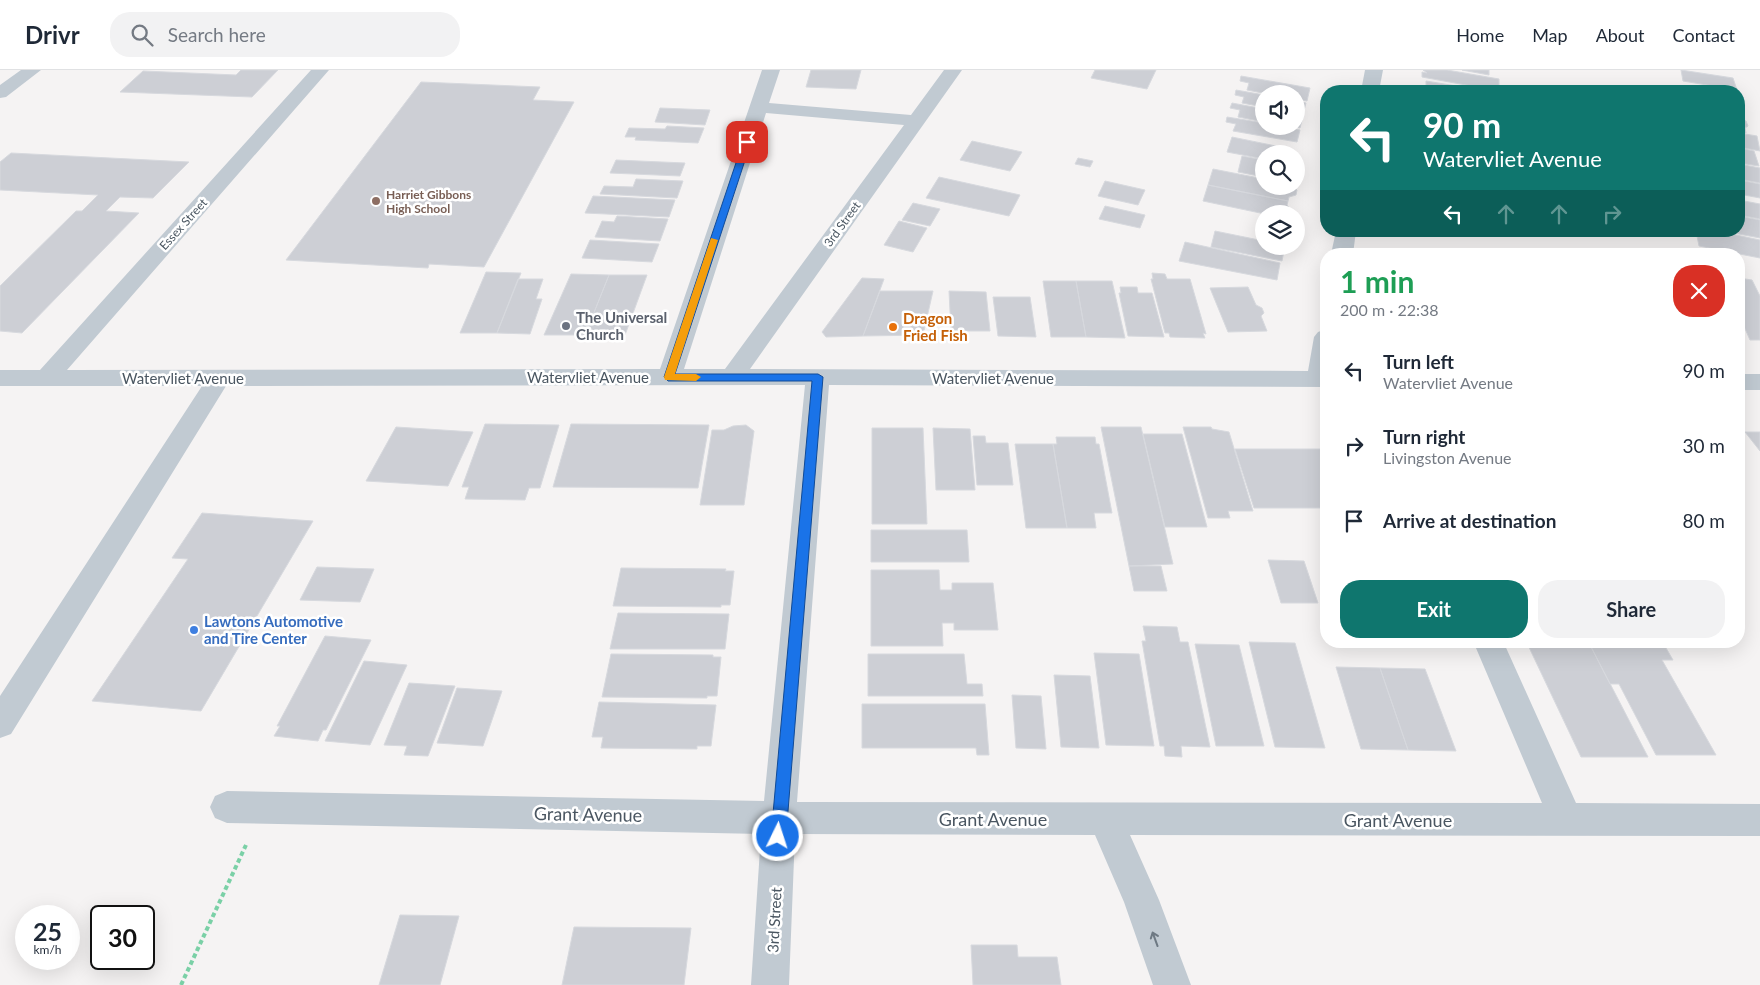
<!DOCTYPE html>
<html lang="en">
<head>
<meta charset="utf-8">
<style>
  :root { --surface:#fff; --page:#f2f2f3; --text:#1f2937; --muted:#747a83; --line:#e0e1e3; --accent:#0f766e }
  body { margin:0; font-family:Lato,sans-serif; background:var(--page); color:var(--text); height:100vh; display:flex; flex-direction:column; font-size:19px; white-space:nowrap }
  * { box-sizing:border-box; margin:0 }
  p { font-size:16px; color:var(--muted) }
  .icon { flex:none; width:28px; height:28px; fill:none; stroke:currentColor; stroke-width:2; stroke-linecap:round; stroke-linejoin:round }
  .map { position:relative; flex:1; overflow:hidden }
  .panel { position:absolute; left:1320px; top:178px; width:425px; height:400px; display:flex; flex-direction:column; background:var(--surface); border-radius:20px; box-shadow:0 5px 20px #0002 }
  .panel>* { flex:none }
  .guide { position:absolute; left:1320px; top:15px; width:425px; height:152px; border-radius:20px; box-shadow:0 5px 20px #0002; background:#0f766e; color:#fff; overflow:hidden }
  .fabs { position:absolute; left:1255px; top:15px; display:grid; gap:10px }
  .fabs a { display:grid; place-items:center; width:50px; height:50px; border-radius:50%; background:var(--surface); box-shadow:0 5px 20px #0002; font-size:25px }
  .speed { position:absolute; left:15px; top:835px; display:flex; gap:10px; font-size:25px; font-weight:700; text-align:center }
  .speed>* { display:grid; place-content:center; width:65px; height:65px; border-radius:50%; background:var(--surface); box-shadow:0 5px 20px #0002; line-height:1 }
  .speed small { font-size:12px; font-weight:400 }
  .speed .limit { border:2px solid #111; border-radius:8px; background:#fff; color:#111 }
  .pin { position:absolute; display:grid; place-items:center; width:42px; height:42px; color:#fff; margin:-21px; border-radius:10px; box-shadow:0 2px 8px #0006 }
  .me { position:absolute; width:55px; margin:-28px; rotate:4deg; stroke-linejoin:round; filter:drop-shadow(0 0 4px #0008) }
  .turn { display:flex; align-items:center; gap:18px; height:105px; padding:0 20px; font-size:22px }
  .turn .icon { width:65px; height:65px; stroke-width:2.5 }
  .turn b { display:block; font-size:35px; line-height:42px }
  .lanes { display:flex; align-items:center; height:48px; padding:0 20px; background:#0003; justify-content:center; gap:25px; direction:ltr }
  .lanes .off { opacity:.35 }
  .round { display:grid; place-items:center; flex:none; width:52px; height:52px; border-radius:20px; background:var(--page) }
  .overview { display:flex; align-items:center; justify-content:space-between; height:85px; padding:0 20px }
  h1 { font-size:30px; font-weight:700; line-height:38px; color:#1e9e55 }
  .button { display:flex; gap:10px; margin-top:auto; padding:10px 20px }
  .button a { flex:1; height:58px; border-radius:20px; background:var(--accent); color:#fff; font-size:20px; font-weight:700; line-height:58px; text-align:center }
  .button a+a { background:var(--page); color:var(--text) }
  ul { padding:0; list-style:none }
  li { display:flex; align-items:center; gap:15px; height:75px; padding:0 20px }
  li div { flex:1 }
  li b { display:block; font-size:19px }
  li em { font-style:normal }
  header { display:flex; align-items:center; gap:30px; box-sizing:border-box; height:70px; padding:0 25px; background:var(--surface); border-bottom:1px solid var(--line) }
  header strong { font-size:24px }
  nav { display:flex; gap:28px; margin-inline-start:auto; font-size:18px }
  .search { width:350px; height:45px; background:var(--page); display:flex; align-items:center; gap:12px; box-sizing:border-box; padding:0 18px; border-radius:20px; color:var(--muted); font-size:19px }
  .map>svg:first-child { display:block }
</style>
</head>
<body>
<header>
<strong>Drivr</strong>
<div class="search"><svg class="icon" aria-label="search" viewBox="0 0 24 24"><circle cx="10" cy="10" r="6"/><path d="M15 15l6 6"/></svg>Search here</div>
<nav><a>Home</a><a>Map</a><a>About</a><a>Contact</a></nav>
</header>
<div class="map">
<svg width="1760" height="915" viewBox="0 0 1760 915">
  <rect width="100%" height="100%" fill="#f5f3f3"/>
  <path fill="#cdcfd5" stroke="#d7d9de" d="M241,0H278L252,27L120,22L143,1L236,5Z
    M811,0H861L856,19L806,17Z
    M1095,0H1156L1147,19L1091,8Z
    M1423,0H1447L1499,9V21L1422,7V2L1427,3Z
    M1462,0H1489V5Z
    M1681,0L1733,8L1737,20L1683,11Z
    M1241,6L1310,18L1307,31L1296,29V24H1268L1247,20L1249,13L1240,11Z
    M1426,11L1486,21H1423L1422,17L1426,16Z
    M421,12L540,17L533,30L574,32L484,197L429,194L428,198L286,190Z
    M1666,16L1684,18L1705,21H1658V19L1667,21Z
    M1236,20L1264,25V37L1242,33L1244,27L1235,25Z
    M1296,31L1306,33L1303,44L1296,43Z
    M1232,33L1264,39V52L1238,47L1240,40L1230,38Z
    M660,38L710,40L705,55L655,52Z
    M1296,45L1303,46L1300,58L1289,56H1296Z
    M1227,47L1264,53V56H1279L1300,60L1297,72L1233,61L1236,54L1226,52Z
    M1739,48L1746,51L1748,56L1745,58L1746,63L1739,62Z
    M667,56L704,58L698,73L635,70L636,67H625L629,58L665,59Z
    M1739,63L1757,66L1760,81L1739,77Z
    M1232,67L1276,76L1275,79L1292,82L1264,84V89L1227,82Z
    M972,71L1022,82L1010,101L960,90Z
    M1739,78L1754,81L1759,96L1739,93Z
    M11,83L189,92L153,128L120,127L106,141L139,143L22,263L0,261V216L76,141H82L98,125L0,120V92Z
    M1242,86L1264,90V107L1238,102Z
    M1078,88L1093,91L1090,97L1075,94Z
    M616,90L685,93L680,106L610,103Z
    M1739,94L1760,98V113L1739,109Z
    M1213,99L1264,109V116H1293L1297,120L1296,125L1289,127L1288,131L1208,115Z
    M939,107L1020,125L1009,146L926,128Z
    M636,109L683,111L677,128L600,124L604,116L633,117Z
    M1739,110L1760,114V128L1739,124Z
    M1105,111L1145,120L1138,135L1098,126Z
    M1208,115L1288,131L1287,135L1292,140L1291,144H1265L1203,131Z
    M593,126L675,130L669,147L585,143Z
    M1739,130L1760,134V149L1739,145Z
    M913,133L940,139L930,156L902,150Z
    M1105,136L1145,145L1140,158L1099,149Z
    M617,146L668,149L660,171L595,167L602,151L614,152Z
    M1739,146L1760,150V168L1723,161H1739Z
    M899,151L927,158L913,182L884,175Z
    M1215,161L1264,171V176H1285L1282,191L1211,177Z
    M1696,161H1717L1760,170V188L1699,176Z
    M590,170L659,174L652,192L582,188Z
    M1185,172L1280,193L1277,210L1179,191Z
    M486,202L521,203L497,263H460Z
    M1152,203L1165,204L1167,209H1190L1206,264L1203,263L1205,268L1170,267L1169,263H1165L1151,209H1153Z
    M571,204L609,205L585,265H544Z
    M609,205H647L625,265H585Z
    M862,208L884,209L863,266L826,267L822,262Z
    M1739,208L1752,210L1760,226V270H1750L1739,245Z
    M518,209H543L536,229H542L530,264L497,263Z
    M1043,211H1076L1086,267H1051Z
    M1076,211H1112L1125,268L1086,267Z
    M1120,217H1137L1138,223H1152L1164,267L1128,266L1119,223H1121Z
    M1248,217L1256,235L1262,238L1264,243L1261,246L1267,261L1228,262L1210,218Z
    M880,221H933L923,265L863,266Z
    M949,221L986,222L990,261H951Z
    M993,227H1030L1036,267L998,266Z
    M485,354L559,355L540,418H529L525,430L465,429L469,417H462Z
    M571,354L709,355L698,418L553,417Z
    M746,355L754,361L744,435H700L712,360H724L733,356Z
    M396,357L473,362L448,416L366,411Z
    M1101,357H1141L1173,494L1129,496Z
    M1183,357H1211L1212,359L1229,362L1253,441H1228L1230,448H1208Z
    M872,358H923L927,454H872Z
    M933,358L970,359L975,420H936Z
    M1745,362H1760V381Z
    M1143,364H1182L1207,457H1165Z
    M973,366H985L986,373H1008L1013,415H977Z
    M1056,367H1095L1096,374H1099L1112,443H1094L1096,458H1067L1053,374H1057Z
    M1015,374H1053L1067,458H1026Z
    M1235,379H1326V438H1254Z
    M202,443L313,451L201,641L92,631L188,489L172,488Z
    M871,460H967L969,492H871Z
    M1268,490L1304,491L1318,533H1281Z
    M1129,496H1161L1167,521H1134Z
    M317,497L374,499L360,532L300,530Z
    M621,498L726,499L725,501H734L730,535H721V537L613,536Z
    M871,500H939L940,520H952V513H993L998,560H954V553H942L943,576H871Z
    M618,543L729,544L725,579H610Z
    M1143,556L1177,557L1180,572H1188L1210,677L1181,676L1182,687L1165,686L1164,676H1160L1142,571H1146Z
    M325,566L371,570L326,660H323L318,671L274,666L280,656H277Z
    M1526,571H1588L1648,687H1581Z
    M1588,571H1662L1673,590H1662L1716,685H1656L1619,614H1610Z
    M1249,572L1295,573L1325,678L1275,677Z
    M1195,574L1239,575L1264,676H1216Z
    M1094,583L1139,584L1154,676L1106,675Z
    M611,584L713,585V587H721L717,626H707V628L602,627Z
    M868,584H964L967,614H982L983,626H868Z
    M364,591L407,595L370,675L325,671Z
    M1336,597L1380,598L1408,680L1361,679Z
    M1380,598L1425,599L1456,681L1408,680Z
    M1054,605L1090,606L1099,678L1061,677Z
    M409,613L455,616L428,686L404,685L407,676L384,675Z
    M457,618L502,621L483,676L437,673Z
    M1012,625L1041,626L1046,679L1016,678Z
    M599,632L716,635L711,676H697V679L601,678L603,667H592Z
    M862,634H985L989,685H977L976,678H862Z
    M400,845L459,846L440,915H379Z
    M574,857L691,858L684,915H562Z
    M971,875H1017L1018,887H1057L1061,915H973Z"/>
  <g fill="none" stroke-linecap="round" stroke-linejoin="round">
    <path stroke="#7ad0a6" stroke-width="4" stroke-dasharray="4.5 3" stroke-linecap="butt" d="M181,915L246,775"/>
    <path fill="#c1cad2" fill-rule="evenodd" d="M21,0H41L6,27L0,28V15Z
      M311,0H329L67,300L660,299L762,0H780L769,33L911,45L944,0H962L750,299L1308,301L1314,267L1318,262L1326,259V317L829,315L797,732L1542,733L1473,571H1503L1576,733L1760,734V766L1130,765L1159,830L1191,915H1153L1124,832L1095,765L795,764L789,915H751L761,764L227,753L215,748L210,737L215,726L227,721L764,731L805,315L226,316L11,664L0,668V626L202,316H0V300H40ZM766,43L904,55L725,299H684Z
      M1365,0H1383L1379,21H1361Z
      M1336,161H1356L1353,184H1331Z
      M1739,304H1760V320H1739Z"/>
  </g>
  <defs><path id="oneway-shaft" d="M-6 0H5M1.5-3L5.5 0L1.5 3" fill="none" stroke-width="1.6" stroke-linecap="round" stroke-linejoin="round" transform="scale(1.25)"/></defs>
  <use stroke="#6e7983" href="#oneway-shaft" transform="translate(1155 869) rotate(-110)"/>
  <path fill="#1a73e8" stroke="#114b97" d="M747,70L751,72L675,304H818L823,307L786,766L783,771L778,773L773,771L771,766L812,311H668L664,307L743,72Z"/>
  <path fill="#f59e0b" d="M711,168L718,170L675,304H696L701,307L696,311L665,310L664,307Z"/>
  <circle fill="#8d6e63" stroke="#fff" stroke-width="2" cx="376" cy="131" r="5"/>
  <circle fill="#6b7280" stroke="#fff" stroke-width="2" cx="566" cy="256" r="5"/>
  <circle fill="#e8710a" stroke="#fff" stroke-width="2" cx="893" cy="257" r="5"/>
  <circle fill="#3f7fe0" stroke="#fff" stroke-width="2" cx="194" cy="560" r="5"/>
  <g text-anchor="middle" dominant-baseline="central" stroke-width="5" stroke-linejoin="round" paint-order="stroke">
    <g font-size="12" font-weight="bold" fill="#785e54" stroke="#fff" text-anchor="start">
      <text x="386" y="124">Harriet Gibbons<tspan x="386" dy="14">High School</tspan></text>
    </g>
    <g font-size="12" fill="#4a5661" stroke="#fff">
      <text transform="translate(183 154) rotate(-48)">Essex Street</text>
      <text transform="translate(842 154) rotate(-54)">3rd Street</text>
    </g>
    <g font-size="15" font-weight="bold" fill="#5b616d" stroke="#fff" text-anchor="start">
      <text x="576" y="247">The Universal<tspan x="576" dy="17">Church</tspan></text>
    </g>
    <g font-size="15" font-weight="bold" fill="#c56008" stroke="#fff" text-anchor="start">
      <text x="903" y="248">Dragon<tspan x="903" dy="17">Fried Fish</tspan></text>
    </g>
    <g font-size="15" fill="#4a5661" stroke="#fff">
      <text x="588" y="307">Watervliet Avenue</text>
      <text x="183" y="308">Watervliet Avenue</text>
      <text x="993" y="308">Watervliet Avenue</text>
      <text transform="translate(774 850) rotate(-87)">3rd Street</text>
    </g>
    <g font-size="15" font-weight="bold" fill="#366cbe" stroke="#fff" text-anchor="start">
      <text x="204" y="551">Lawtons Automotive<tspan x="204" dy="17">and Tire Center</tspan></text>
    </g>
    <g font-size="18" fill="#4a5661" stroke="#fff">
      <text transform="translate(588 744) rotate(1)">Grant Avenue</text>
      <text x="993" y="749">Grant Avenue</text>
      <text x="1398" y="750">Grant Avenue</text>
    </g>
  </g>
</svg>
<div class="fabs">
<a><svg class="icon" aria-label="sound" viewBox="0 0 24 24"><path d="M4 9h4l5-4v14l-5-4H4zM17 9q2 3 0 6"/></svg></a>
<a><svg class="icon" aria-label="search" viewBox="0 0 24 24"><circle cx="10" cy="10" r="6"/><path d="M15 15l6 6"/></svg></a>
<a><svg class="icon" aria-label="layers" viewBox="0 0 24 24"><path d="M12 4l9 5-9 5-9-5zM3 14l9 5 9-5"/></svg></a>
</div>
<div class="speed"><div>25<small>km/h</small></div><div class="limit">30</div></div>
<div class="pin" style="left:747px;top:72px;background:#d93025"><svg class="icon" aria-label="arrive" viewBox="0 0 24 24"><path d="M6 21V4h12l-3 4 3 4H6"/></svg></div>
<svg class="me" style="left:778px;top:766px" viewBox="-20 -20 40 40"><circle r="17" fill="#1a73e8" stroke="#fff" stroke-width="3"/><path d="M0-11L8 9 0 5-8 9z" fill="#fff"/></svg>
<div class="guide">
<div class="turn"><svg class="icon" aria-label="left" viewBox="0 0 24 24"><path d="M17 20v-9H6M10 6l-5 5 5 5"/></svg><div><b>90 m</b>Watervliet Avenue</div></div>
<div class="lanes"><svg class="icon" aria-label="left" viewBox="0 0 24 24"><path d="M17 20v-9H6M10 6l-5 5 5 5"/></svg><svg class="icon off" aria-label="ahead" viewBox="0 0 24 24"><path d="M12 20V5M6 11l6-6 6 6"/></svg><svg class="icon off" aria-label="ahead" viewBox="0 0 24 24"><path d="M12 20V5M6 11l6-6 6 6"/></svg><svg class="icon off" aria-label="right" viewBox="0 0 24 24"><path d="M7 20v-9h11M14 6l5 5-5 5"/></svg></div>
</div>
<section class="panel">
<div class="overview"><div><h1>1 min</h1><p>200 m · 22:38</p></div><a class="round" style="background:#d93025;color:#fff"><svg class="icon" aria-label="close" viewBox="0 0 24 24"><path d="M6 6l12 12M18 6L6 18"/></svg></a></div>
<ul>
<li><svg class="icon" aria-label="left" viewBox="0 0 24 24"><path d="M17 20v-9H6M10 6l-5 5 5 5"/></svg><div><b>Turn left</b><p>Watervliet Avenue</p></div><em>90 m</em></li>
<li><svg class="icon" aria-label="right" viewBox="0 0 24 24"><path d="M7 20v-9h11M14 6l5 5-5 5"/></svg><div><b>Turn right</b><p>Livingston Avenue</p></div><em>30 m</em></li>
<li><svg class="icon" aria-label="arrive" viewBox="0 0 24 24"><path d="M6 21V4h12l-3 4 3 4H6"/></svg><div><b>Arrive at destination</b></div><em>80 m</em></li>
</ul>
<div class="button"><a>Exit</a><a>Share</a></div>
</section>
</div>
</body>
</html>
